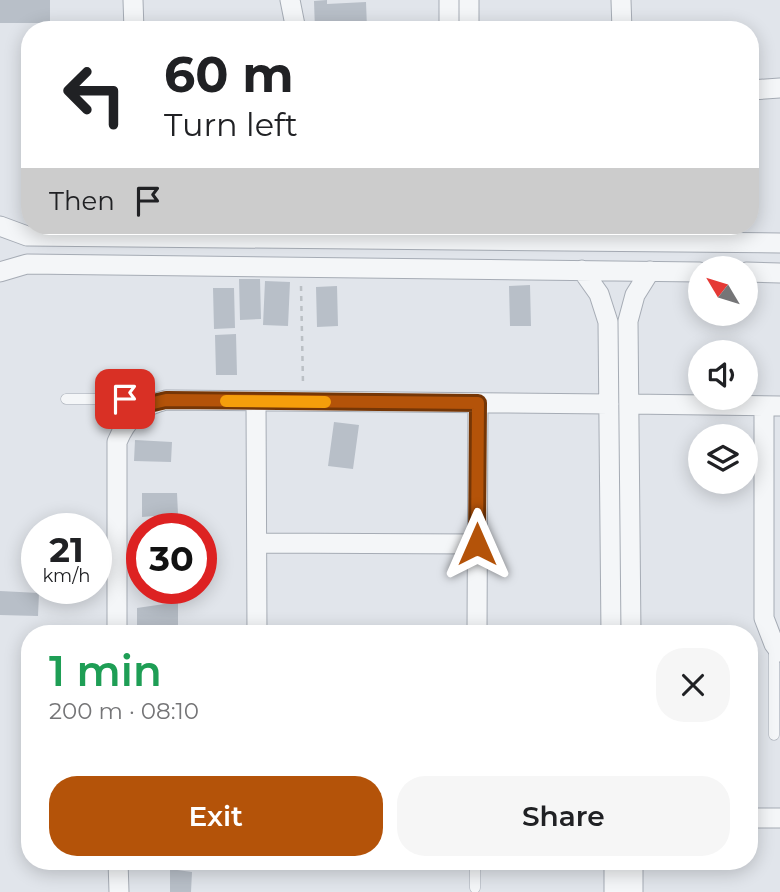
<!DOCTYPE html>
<html lang="en">
<head>
<meta charset="utf-8">
<style>
  :root { --surface:#fff; --page:#f6f6f6; --text:#202124; --muted:#757577; --accent:#b45309 }
  body { margin:0; font-family:Montserrat,sans-serif; background:var(--page); color:var(--text); height:100vh; display:flex; flex-direction:column; font-size:26px; white-space:nowrap }
  * { box-sizing:border-box; margin:0 }
  p { font-size:23px; color:var(--muted) }
  .icon { flex:none; width:38px; height:38px; fill:none; stroke:currentColor; stroke-width:2; stroke-linecap:round; stroke-linejoin:round }
  .map { position:relative; flex:1; overflow:hidden }
  .side { position:absolute; left:21px; top:625px; width:737px; height:245px; display:flex; flex-direction:column; background:var(--surface); border-radius:28px; box-shadow:0 4px 18px #0003 }
  .side>* { flex:none }
  .hud { position:absolute; left:21px; top:21px; width:738px; height:214px; border-radius:28px; box-shadow:0 4px 18px #0003; background:#fff; color:var(--text); overflow:hidden }
  .needle { width:46px; rotate:308deg }
  .fabs { position:absolute; left:688px; top:256px; display:grid; gap:14px }
  .fabs a { display:grid; place-items:center; width:70px; height:70px; border-radius:50%; background:var(--surface); box-shadow:0 4px 18px #0003; font-size:35px }
  .speed { position:absolute; left:21px; top:513px; display:flex; gap:14px; font-size:35px; font-weight:700; text-align:center }
  .speed>* { display:grid; place-content:center; width:91px; height:91px; border-radius:50%; background:var(--surface); box-shadow:0 4px 18px #0003; line-height:1 }
  .speed small { font-size:18px; font-weight:400 }
  .speed .limit { border:10px solid #d22; background:#fff; color:#111 }
  .pin { position:absolute; display:grid; place-items:center; width:60px; height:60px; color:#fff; margin:-30px; border-radius:14px; box-shadow:0 4px 10px #0006 }
  .me { position:absolute; width:77px; margin:-38px; rotate:0deg; stroke-linejoin:round; filter:drop-shadow(0 0 5px #0008) }
  .turn { display:flex; align-items:center; gap:24px; height:147px; padding:0 28px; font-size:32px }
  .turn .icon { width:91px; height:91px; stroke-width:2.5 }
  .turn b { display:block; font-size:49px; line-height:60px }
  .then { display:flex; align-items:center; height:66px; padding:0 28px; background:#0003; gap:14px; font-size:26px }
  .round { display:grid; place-items:center; flex:none; width:74px; height:74px; border-radius:28px; background:var(--page) }
  .overview { display:flex; align-items:center; justify-content:space-between; height:119px; padding:0 28px }
  h1 { font-size:42px; font-weight:600; line-height:52px; color:#1e9e55 }
  .button { display:flex; gap:14px; margin-top:auto; padding:14px 28px }
  .button a { flex:1; height:80px; border-radius:28px; background:var(--accent); color:#fff; font-size:28px; font-weight:600; line-height:80px; text-align:center }
  .button a+a { background:var(--page); color:var(--text) }
  .map>svg:first-child { display:block }
</style>
</head>
<body>
<div class="map">
<svg width="780" height="892" viewBox="0 0 780 892">
  <rect width="100%" height="100%" fill="#e1e5eb"/>
  <path fill="#b8bfc8" d="M0,0H50V23H0Z
    M327,0V4L366,2L367,28L315,30L314,1Z
    M239,279H260L261,319L240,320Z
    M265,281L290,282L288,326L263,325Z
    M530,285L531,326H510L509,286Z
    M337,286L338,326L317,327L316,287Z
    M213,288H234L235,328L214,329Z
    M236,334L237,375H216L215,335Z
    M334,422L359,425L353,469L328,466Z
    M135,440L172,442L171,462L134,461Z
    M142,493H177L178,514L142,517Z
    M0,591L39,593L38,616L0,615Z
    M178,602V634H137V608Z
    M170,869L192,872L191,892H170Z"/>
  <g fill="none" stroke-linecap="round" stroke-linejoin="round">
    <defs>
      <path id="service" d="M66,399H125L149,404
        M774,648V735
        M475,861V888"/>
      <path id="minor" d="M133,0L134,30
        M290,0L296,30
        M449,0V30
        M469,0V30
        M621,0L622,30
        M751,90L780,88
        M0,226L27,236L780,243
        M582,270L599,294L608,322L611,634
        M0,272L27,264L700,272
        M746,272L780,273
        M256,401L257,634
        M629,404L780,406
        M764,406V618L774,644L780,652
        M257,543L477,544
        M117,634V442C127,418 140,406 166,400L609,404
        M477,634L478,403
        M631,634L628,321L635,295L650,271
        M749,818H780
        M118,861L119,892
        M614,861V892
        M633,861V892"/>
    </defs>
    <use href="#service" stroke="#a6acb5" stroke-width="11"/>
    <use href="#minor" stroke="#a6acb5" stroke-width="21"/>
    <path stroke="#bbc0c5" stroke-width="2.5" stroke-dasharray="5 5" stroke-linecap="butt" d="M301,286L303,384"/>
    <use href="#service" stroke="#f4f6f8" stroke-width="10"/>
    <use href="#minor" stroke="#f4f6f8" stroke-width="19"/>
  </g>
  <g fill="none" stroke-linecap="round" stroke-linejoin="round">
    <defs>
      <path id="route" d="M125,399L149,404L166,400L478,403L477,544"/>
    </defs>
    <use href="#route" stroke="#753606" stroke-width="18"/>
    <use href="#route" stroke="#b45309" stroke-width="12"/>
    <path stroke="#f59e0b" stroke-width="12" d="M226,401L325,402"/>
  </g>
</svg>
<div class="fabs">
<a><svg class="needle" viewBox="-14 -14 28 28"><path d="M0-13l5 13h-10z" fill="#e53935"/><path d="M0 13l5-13h-10z" fill="#757577"/></svg></a>
<a><svg class="icon" aria-label="sound" viewBox="0 0 24 24"><path d="M4 9h4l5-4v14l-5-4H4zM17 9q2 3 0 6"/></svg></a>
<a><svg class="icon" aria-label="layers" viewBox="0 0 24 24"><path d="M12 4l9 5-9 5-9-5zM3 14l9 5 9-5"/></svg></a>
</div>
<div class="speed"><div>21<small>km/h</small></div><div class="limit">30</div></div>
<div class="pin" style="left:125px;top:399px;background:#d93025"><svg class="icon" aria-label="arrive" viewBox="0 0 24 24"><path d="M6 21V4h12l-3 4 3 4H6"/></svg></div>
<svg class="me" style="left:477px;top:544px" viewBox="-20 -20 40 40"><path d="M0-17L14 15 0 8-14 15z" fill="#b45309" stroke="#fff" stroke-width="4"/></svg>
<div class="hud">
<div class="turn"><svg class="icon" aria-label="left" viewBox="0 0 24 24"><path d="M17 20v-9H6M10 6l-5 5 5 5"/></svg><div><b>60 m</b>Turn left</div></div>
<div class="then">Then<svg class="icon" aria-label="arrive" viewBox="0 0 24 24"><path d="M6 21V4h12l-3 4 3 4H6"/></svg></div>
</div>
<section class="side">
<div class="overview"><div><h1>1 min</h1><p>200 m · 08:10</p></div><a class="round"><svg class="icon" aria-label="close" viewBox="0 0 24 24"><path d="M6 6l12 12M18 6L6 18"/></svg></a></div>
<div class="button"><a>Exit</a><a>Share</a></div>
</section>
</div>
</body>
</html>
